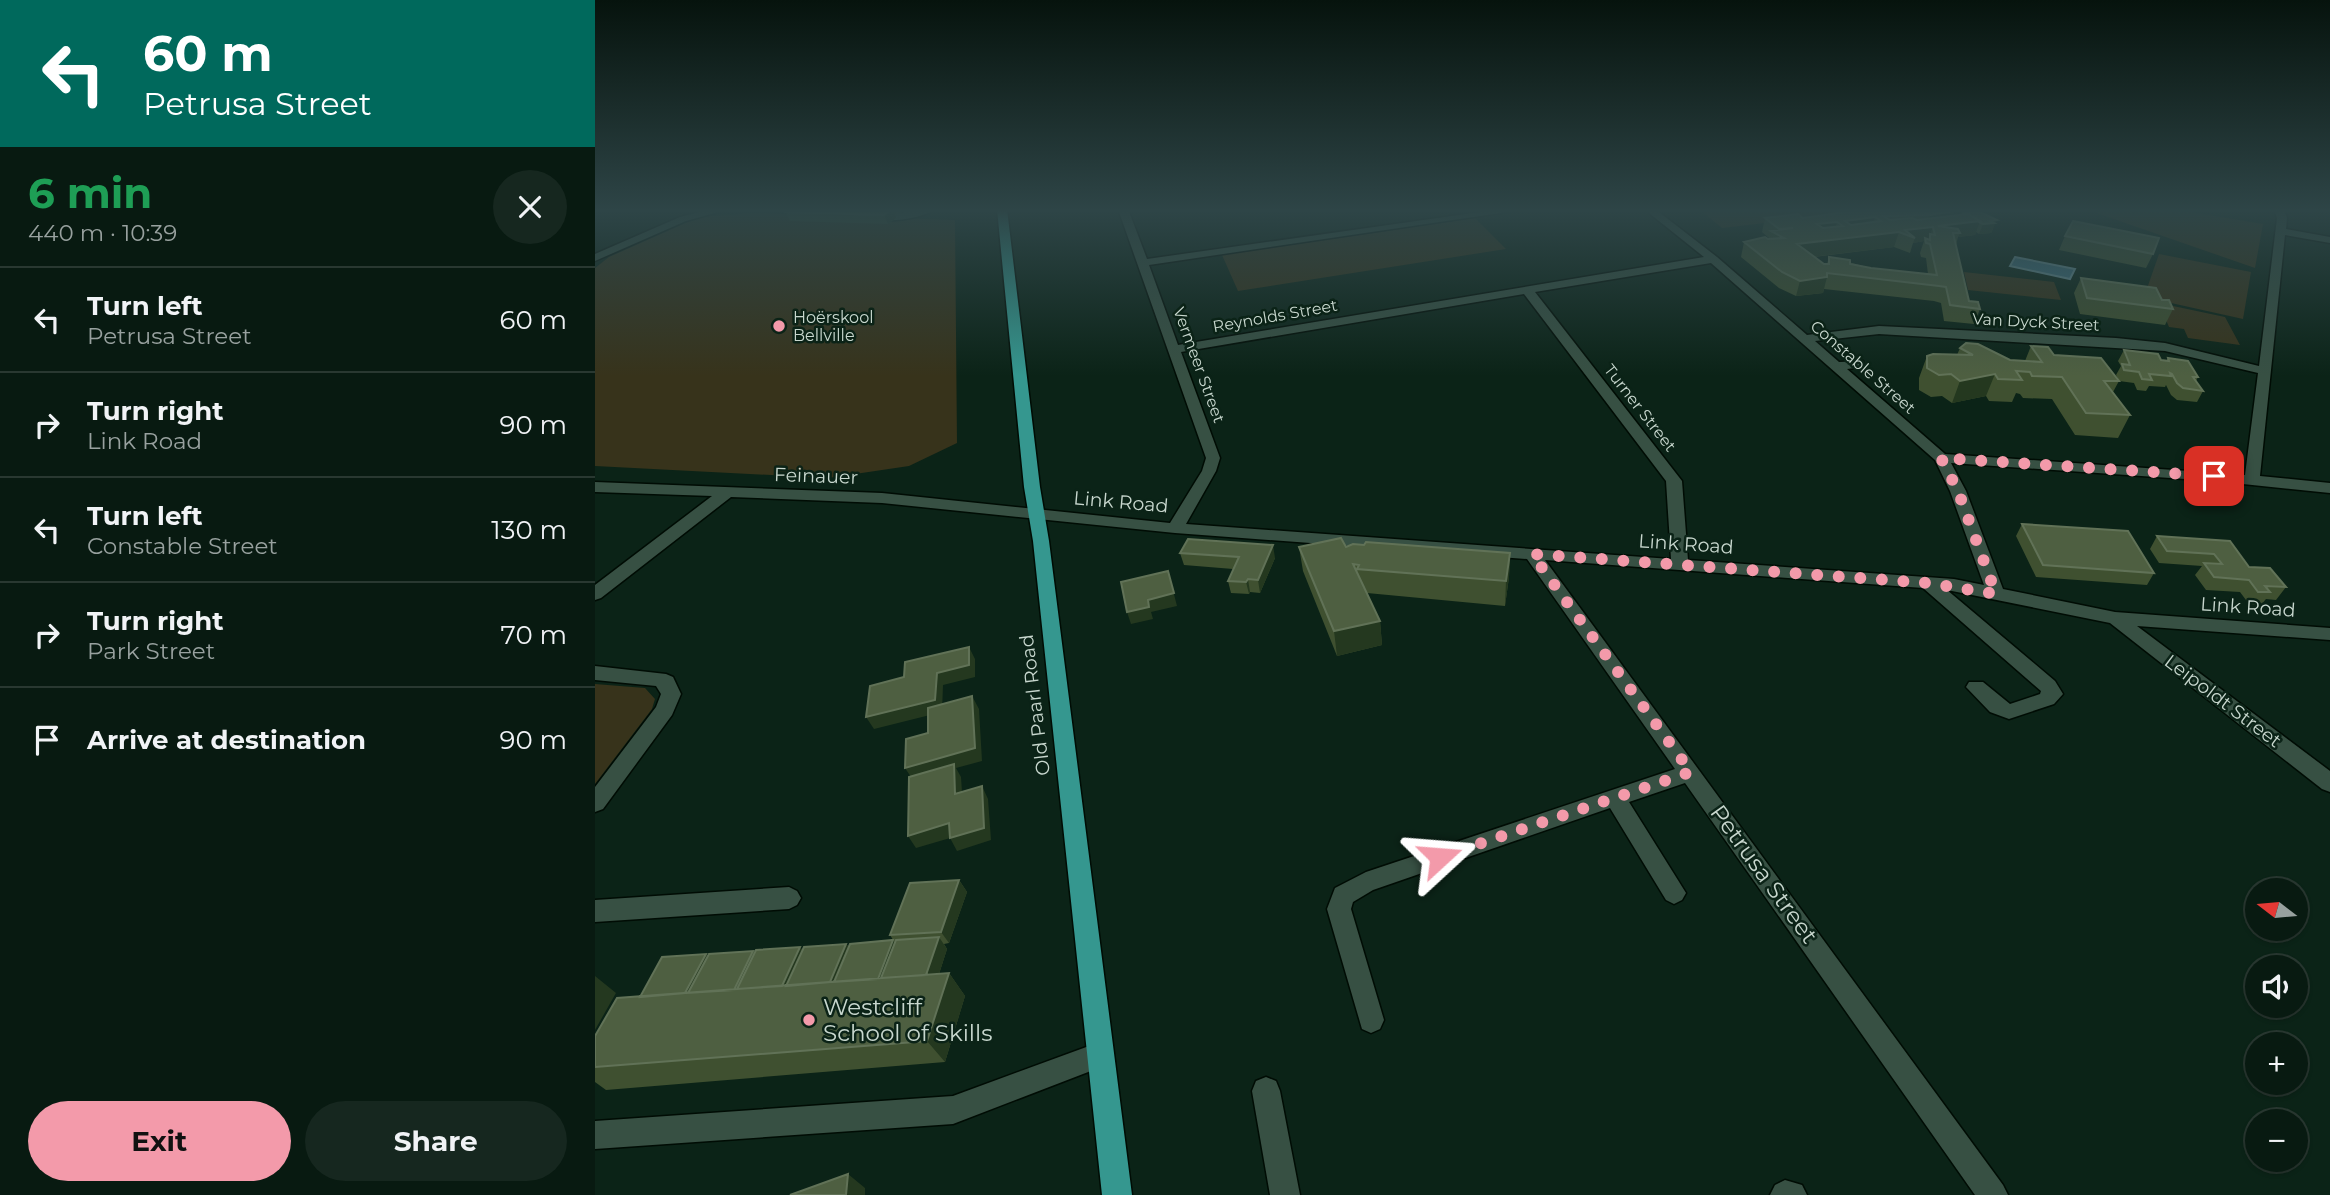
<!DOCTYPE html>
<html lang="en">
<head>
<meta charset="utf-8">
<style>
  :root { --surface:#081a11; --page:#16271f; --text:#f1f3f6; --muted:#98a19f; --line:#293831; --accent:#f39aaa }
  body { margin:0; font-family:Montserrat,sans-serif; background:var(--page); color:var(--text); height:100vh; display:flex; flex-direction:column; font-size:26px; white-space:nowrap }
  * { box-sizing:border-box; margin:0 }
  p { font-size:23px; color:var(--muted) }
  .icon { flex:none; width:38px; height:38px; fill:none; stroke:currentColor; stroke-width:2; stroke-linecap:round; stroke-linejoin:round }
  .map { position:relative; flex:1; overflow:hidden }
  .drawer { display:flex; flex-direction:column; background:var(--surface); width:595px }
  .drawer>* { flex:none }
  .guide { background:#00695c; color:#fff; overflow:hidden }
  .needle { width:46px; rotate:286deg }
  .tools { position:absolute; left:1650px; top:878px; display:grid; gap:14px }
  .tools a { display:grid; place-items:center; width:63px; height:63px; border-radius:50%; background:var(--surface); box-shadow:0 2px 5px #0004,0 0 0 2px var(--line); font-size:35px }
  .pin { position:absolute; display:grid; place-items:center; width:60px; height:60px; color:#fff; margin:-30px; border-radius:14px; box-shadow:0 4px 10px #0006 }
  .me { position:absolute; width:77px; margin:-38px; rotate:71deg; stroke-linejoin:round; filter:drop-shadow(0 0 5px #0008) }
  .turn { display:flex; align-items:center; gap:24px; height:147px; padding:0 28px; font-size:32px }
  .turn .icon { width:91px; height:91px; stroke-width:2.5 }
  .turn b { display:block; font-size:49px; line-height:60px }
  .round { display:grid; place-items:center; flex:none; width:74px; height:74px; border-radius:37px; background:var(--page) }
  .summary { display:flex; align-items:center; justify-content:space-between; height:119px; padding:0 28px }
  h1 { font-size:42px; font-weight:700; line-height:52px; color:#1e9e55 }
  .cta { display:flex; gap:14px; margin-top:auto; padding:14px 28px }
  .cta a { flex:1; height:80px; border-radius:42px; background:var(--accent); color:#111; font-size:28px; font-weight:700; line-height:80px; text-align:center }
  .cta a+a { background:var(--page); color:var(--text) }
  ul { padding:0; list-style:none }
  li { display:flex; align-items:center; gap:21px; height:105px; padding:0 28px; border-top:2px solid var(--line) }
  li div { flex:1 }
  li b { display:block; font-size:26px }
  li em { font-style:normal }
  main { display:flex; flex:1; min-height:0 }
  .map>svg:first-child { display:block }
</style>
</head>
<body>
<main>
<section class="drawer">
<div class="guide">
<div class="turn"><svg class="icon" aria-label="left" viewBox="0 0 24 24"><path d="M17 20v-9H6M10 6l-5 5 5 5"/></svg><div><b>60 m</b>Petrusa Street</div></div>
</div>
<div class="summary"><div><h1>6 min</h1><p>440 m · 10:39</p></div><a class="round"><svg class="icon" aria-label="close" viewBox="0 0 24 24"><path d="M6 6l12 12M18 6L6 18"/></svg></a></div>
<ul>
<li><svg class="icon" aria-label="left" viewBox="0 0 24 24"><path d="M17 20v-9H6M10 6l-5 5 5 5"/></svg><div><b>Turn left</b><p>Petrusa Street</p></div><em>60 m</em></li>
<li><svg class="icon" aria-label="right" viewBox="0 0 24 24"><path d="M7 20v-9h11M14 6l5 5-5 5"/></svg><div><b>Turn right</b><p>Link Road</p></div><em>90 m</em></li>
<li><svg class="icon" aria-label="left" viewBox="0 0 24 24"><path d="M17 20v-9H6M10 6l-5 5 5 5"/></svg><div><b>Turn left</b><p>Constable Street</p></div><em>130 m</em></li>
<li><svg class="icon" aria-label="right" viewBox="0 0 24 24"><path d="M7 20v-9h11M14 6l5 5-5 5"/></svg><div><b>Turn right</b><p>Park Street</p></div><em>70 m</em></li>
<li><svg class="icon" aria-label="arrive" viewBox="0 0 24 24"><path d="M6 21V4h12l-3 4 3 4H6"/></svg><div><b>Arrive at destination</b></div><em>90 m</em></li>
</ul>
<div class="cta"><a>Exit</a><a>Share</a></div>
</section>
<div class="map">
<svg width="1735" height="1195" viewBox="0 0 1735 1195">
  <rect width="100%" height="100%" fill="#0b2317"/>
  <path fill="#37331b" d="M1104,209H1292L1127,228Z
    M1490,209H1578L1668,224L1660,268Z
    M157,213L360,220L362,443L314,466L233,478L0,466V268L14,257L104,217Z
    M880,218L911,249L643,291L627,255Z
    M1564,254L1656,272L1648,319L1549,297Z
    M1369,272L1459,282L1466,300L1373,290Z
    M1564,303L1630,317L1645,345L1593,338L1589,329L1574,327Z
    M0,684L50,688L60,699L57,709L0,784Z"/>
  <path fill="#407182" stroke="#699099" stroke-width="2" d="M1420,257L1480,269L1475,279L1415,266Z"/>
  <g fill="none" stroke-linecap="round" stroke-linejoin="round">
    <defs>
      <path id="minor" d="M116,209H134L91,221L0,261V254L85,217Z
        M324,209H341C325,219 289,225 273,215C283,209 310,213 324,209Z
        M523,209H533L552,259L906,209H932L554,265L583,345L1109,257L1049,209H1060L1122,257L1212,335L1284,326L1521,338L1570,343L1664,366L1682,218L1679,209H1689L1692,218L1691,229L1735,237V243L1690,235L1665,476L1735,483V493L1619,481L1356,463L1371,491L1408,589L1520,612L1735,628V640L1542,626L1735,771V792L1727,789L1515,623L1352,590L1460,681L1468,694L1459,704L1414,719L1395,712L1371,687L1374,682H1388L1415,704L1445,694L1446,691L1328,588L950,560L1408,1185L1413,1195H1380L1090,783L1034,802L1091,893L1087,900L1079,904L1071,900L1015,808L778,890L758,902L756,909L789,1020L785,1029L776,1033L767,1029L732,909L740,888L771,872L1080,769L932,559L580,533L287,503L136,497L6,598L0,600V585L117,496L0,492V482L287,493L575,523L607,471L611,458ZM1116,263L1340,460L1355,491L1389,585L1359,579L1093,560L1087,481L940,292ZM929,294L1071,481L1076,559L591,524L621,471L625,458L586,352ZM1284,334L1570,351L1663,373L1650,475L1350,454L1252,369L1268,367V361L1244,362L1220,341Z
        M0,666L71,674L78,677L86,694L77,715L8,809L0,812V787L61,707L66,694L61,686L0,680Z
        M194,887L202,891L206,898L202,905L194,909L0,922V900Z
        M505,1042L514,1046L518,1055L514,1064L358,1124L0,1149V1121L358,1096Z
        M671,1077L681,1081L685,1091L705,1195H675L657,1091L661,1081Z
        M1190,1180L1207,1185L1212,1195H1175L1180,1185Z"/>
      <path id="major" d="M402,209H412L445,487L454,541L537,1195H507L438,541L429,487Z"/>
    </defs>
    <use href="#minor" stroke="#000c04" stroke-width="3"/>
    <use href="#major" stroke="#000c04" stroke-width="3"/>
    <use href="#minor" fill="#375043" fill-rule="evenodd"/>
    <use href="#major" fill="#35978f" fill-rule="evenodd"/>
  </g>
  <path fill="#3f5030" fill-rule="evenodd" d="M195,209H313L306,214H300L301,218L293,224L195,221L191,212Z
    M1326,210L1359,216L1366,215L1367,213L1398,229L1396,233L1384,234L1381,232L1380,235L1363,237L1361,245L1374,301L1385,309L1379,324L1349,321L1346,303L1339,301L1229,289L1228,293L1201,296L1184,288L1146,257L1149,242L1174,239V238L1167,232L1170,218H1208ZM1329,241L1325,253L1326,257L1331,258L1333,274L1276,268L1234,257L1232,264H1229L1219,257L1299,247L1315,253L1318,243Z
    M1470,236L1558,254L1551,268L1464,250Z
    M1486,278L1578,309L1570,325L1485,314L1479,293Z
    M1436,346L1524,381L1518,392L1535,415L1523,438L1480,435L1457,399L1428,398L1425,394L1421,393L1417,402L1394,401L1391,396L1357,403L1347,396L1336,397L1324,390V378L1332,356L1362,355L1365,348L1415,360L1430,361Z
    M1529,350L1566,360L1571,361L1573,358L1603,377L1601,381L1608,391L1602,402L1582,400L1576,395L1571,385L1570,387L1554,386L1551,391L1542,390L1539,383L1524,381L1521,375L1526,366L1523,361Z
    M1427,524L1559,573L1552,585L1441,577L1421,536Z
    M1562,536L1635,541L1654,567L1691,587L1681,600L1671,599L1666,605L1654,604L1645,592L1611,590L1600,575L1607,566L1564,563L1555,549Z
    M704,547L915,553L914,577L910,606L772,593L785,621L787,645L742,656L708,571Z
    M585,553L680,558L665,593L655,592L654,594L636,593L633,581L638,569L589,565Z
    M364,880L372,892L354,943L349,944L352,949L344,974L354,973L370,996L350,1062L11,1090L0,1082V1036L45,997L113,956L158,951L160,953L205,947L207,950L251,944L254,947L298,940L300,943L295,935Z"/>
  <path fill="#24381f" d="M298,209L301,218L293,224L289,215Z
    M304,209H313L306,214Z
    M1360,211L1357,220L1331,224L1334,215Z
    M1280,217L1276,231L1246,235L1250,221Z
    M1402,220L1396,233L1384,234L1388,224L1395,221Z
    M1385,221L1380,235L1363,237L1365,233H1358L1343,226Z
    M1242,222L1238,236L1222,224Z
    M1338,227L1333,241L1330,238L1329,241L1318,243L1320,238L1310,230Z
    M1304,232L1299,247L1199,259L1202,244Z
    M1232,277L1228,293L1201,296L1205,281Z
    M1400,374L1391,396L1357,403L1365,381Z
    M678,545L680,558L665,593L663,580Z
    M915,553L914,577L910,606L911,581Z
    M573,571L582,606L556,612L558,619L536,624L532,612L553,600Z
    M653,579L655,592L654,594L651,582Z
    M785,621L787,645L742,656L739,631Z
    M374,647L380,659V677L348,685L347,712L279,729L271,717L342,673Z
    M377,696L384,709L387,761L361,768L366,777L368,807L318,780L310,768Z
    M387,786L393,799L396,840L362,851L355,838Z
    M354,823L362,836L321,848L313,836Z
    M364,880L372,892L354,943L346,932Z
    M344,937L352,949L337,996L328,985Z
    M298,940L307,952L279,989Z
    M251,944L261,956L231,992Z
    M205,947L216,959L182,996Z
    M158,951L169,963L134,1000Z
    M111,954L123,966L85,1003Z
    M354,973L370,996L350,1062L332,1041Z
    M0,976L21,993L0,1030Z
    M253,1174L270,1188V1195H251Z"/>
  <path fill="#4e5f41" stroke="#617257" stroke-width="2" fill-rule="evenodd" d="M195,209H297L289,215L191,212Z
    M1272,209H1324L1334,215L1288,216L1295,220L1317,218L1322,220L1373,214L1385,221L1343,226L1363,229L1365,233H1358L1374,301L1383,302L1385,309L1355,305L1351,287L1344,286L1232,273V277L1205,281L1187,272L1149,242L1170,237L1173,239L1189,238L1176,231L1198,228L1184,229L1170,218L1203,214L1208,218ZM1280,217L1286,221L1256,225L1250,221ZM1242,222L1248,226L1228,228L1222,224ZM1338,227L1340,235L1335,234V240L1330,238L1331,243L1335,244L1342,275L1276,268L1255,264V260L1234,257V264H1229L1202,244L1304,232L1320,238L1310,230Z
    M1333,209H1357L1360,211L1334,215L1326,210Z
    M1383,211L1402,220L1395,221L1399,223L1388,224L1384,222L1385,221L1373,214H1370L1367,213Z
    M1478,221L1564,238L1558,254L1470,236Z
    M1486,278L1561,288L1567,300H1574L1578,309L1492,298Z
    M1371,343L1383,344L1415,360L1447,362L1436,346L1453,347L1459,355L1506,358L1524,381H1509L1535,415L1491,413L1467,377L1437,376L1435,372L1421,371L1427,380L1403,379L1400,374L1365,381L1356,374L1344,375L1332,368V356L1338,354L1378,355L1365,348Z
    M1529,350L1563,354L1566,360L1574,361L1573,358L1593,361L1603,377H1598L1608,391L1588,388L1582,383L1577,374L1575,373L1576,376L1554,374L1557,380L1547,379L1544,372L1529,370L1527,364L1535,365Z
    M1427,524L1533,531L1559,573L1448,565Z
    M1562,536L1635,541L1654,567L1675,568L1691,587L1670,586L1675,592H1663L1654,580L1619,577L1609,563L1627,564L1619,554L1572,551Z
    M746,538L751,547L758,544L769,545L771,542L915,553L911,581L762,569L764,565L758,564L785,621L739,631L704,547Z
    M593,539L678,545L663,580L653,579L651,582L633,581L644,557L585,553Z
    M573,571L579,593L553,600L554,607L532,612L526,582Z
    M374,647V665L342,673L340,700L271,717L275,686L309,677L310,662Z
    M377,696L380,748L310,768L311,739L333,733V708Z
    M359,764L360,794L387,786L389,828L355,838L354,823L313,836L314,777Z
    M364,880L346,932L295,935L315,883Z
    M344,937L331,975L286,978L301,940Z
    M298,940L283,979L239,982L255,944Z
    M251,944L235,982L191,986L209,947Z
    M205,947L187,986L142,989L161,950Z
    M158,951L139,990L93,993L114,954Z
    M111,954L90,993L45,997L67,957Z
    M354,973L332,1041L0,1067V1036L22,998Z
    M253,1174L251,1195H195Z"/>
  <linearGradient id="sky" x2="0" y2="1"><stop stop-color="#06130d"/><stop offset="0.56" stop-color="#2e4547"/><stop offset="1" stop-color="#2e4547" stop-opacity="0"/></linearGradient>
  <rect width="1735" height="376" fill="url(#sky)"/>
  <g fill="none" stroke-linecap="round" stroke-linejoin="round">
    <path stroke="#f39aaa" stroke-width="12" stroke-dasharray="0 21.6" d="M845,857L1096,772L937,554L1333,583L1401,594L1363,491L1346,458L1619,476"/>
  </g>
  <g fill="#f39aaa" stroke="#0b2317" stroke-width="2.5">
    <circle cx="184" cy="326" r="7"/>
    <circle cx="214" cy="1020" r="7"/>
  </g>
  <g text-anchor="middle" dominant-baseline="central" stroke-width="5" stroke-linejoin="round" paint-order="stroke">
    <g font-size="16" fill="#c8d7ce" stroke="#0b2317">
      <text transform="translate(680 316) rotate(-10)">Reynolds Street</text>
      <text transform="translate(1441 322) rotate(3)">Van Dyck Street</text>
      <text transform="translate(604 365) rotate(70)">Vermeer Street</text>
      <text transform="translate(1268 367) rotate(41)">Constable Street</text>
      <text transform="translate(1045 408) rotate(52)">Turner Street</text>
    </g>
    <g font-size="16" fill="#c8d7ce" stroke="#0b2317" text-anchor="start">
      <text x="198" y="317">Hoërskool<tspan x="198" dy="18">Bellville</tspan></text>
    </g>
    <g font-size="19" fill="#c8d7ce" stroke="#0b2317">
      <text transform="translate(221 476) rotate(2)">Feinauer</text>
      <text transform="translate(526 502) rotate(5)">Link Road</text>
      <text transform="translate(1091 544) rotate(4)">Link Road</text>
      <text transform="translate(1653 607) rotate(4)">Link Road</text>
      <text transform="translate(1628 701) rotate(37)">Leipoldt Street</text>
      <text transform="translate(440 705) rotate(-97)">Old Paarl Road</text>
    </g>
    <g font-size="23" fill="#c8d7ce" stroke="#0b2317">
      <text transform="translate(1169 874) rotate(54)">Petrusa Street</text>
    </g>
    <g font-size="23" fill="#c8d7ce" stroke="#0b2317" text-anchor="start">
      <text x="228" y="1007">Westcliff<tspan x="228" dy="26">School of Skills</tspan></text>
    </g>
  </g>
</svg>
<div class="tools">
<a><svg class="needle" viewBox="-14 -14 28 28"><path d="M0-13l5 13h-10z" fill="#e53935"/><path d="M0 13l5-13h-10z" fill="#98a19f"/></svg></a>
<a><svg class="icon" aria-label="sound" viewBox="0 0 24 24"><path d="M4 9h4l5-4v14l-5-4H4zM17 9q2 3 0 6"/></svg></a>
<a>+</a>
<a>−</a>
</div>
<div class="pin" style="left:1619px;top:476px;background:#d93025"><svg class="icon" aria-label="arrive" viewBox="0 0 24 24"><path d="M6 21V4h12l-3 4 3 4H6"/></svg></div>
<svg class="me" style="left:845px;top:857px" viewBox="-20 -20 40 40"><path d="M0-17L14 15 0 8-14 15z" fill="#f39aaa" stroke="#fff" stroke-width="4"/></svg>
</div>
</main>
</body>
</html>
